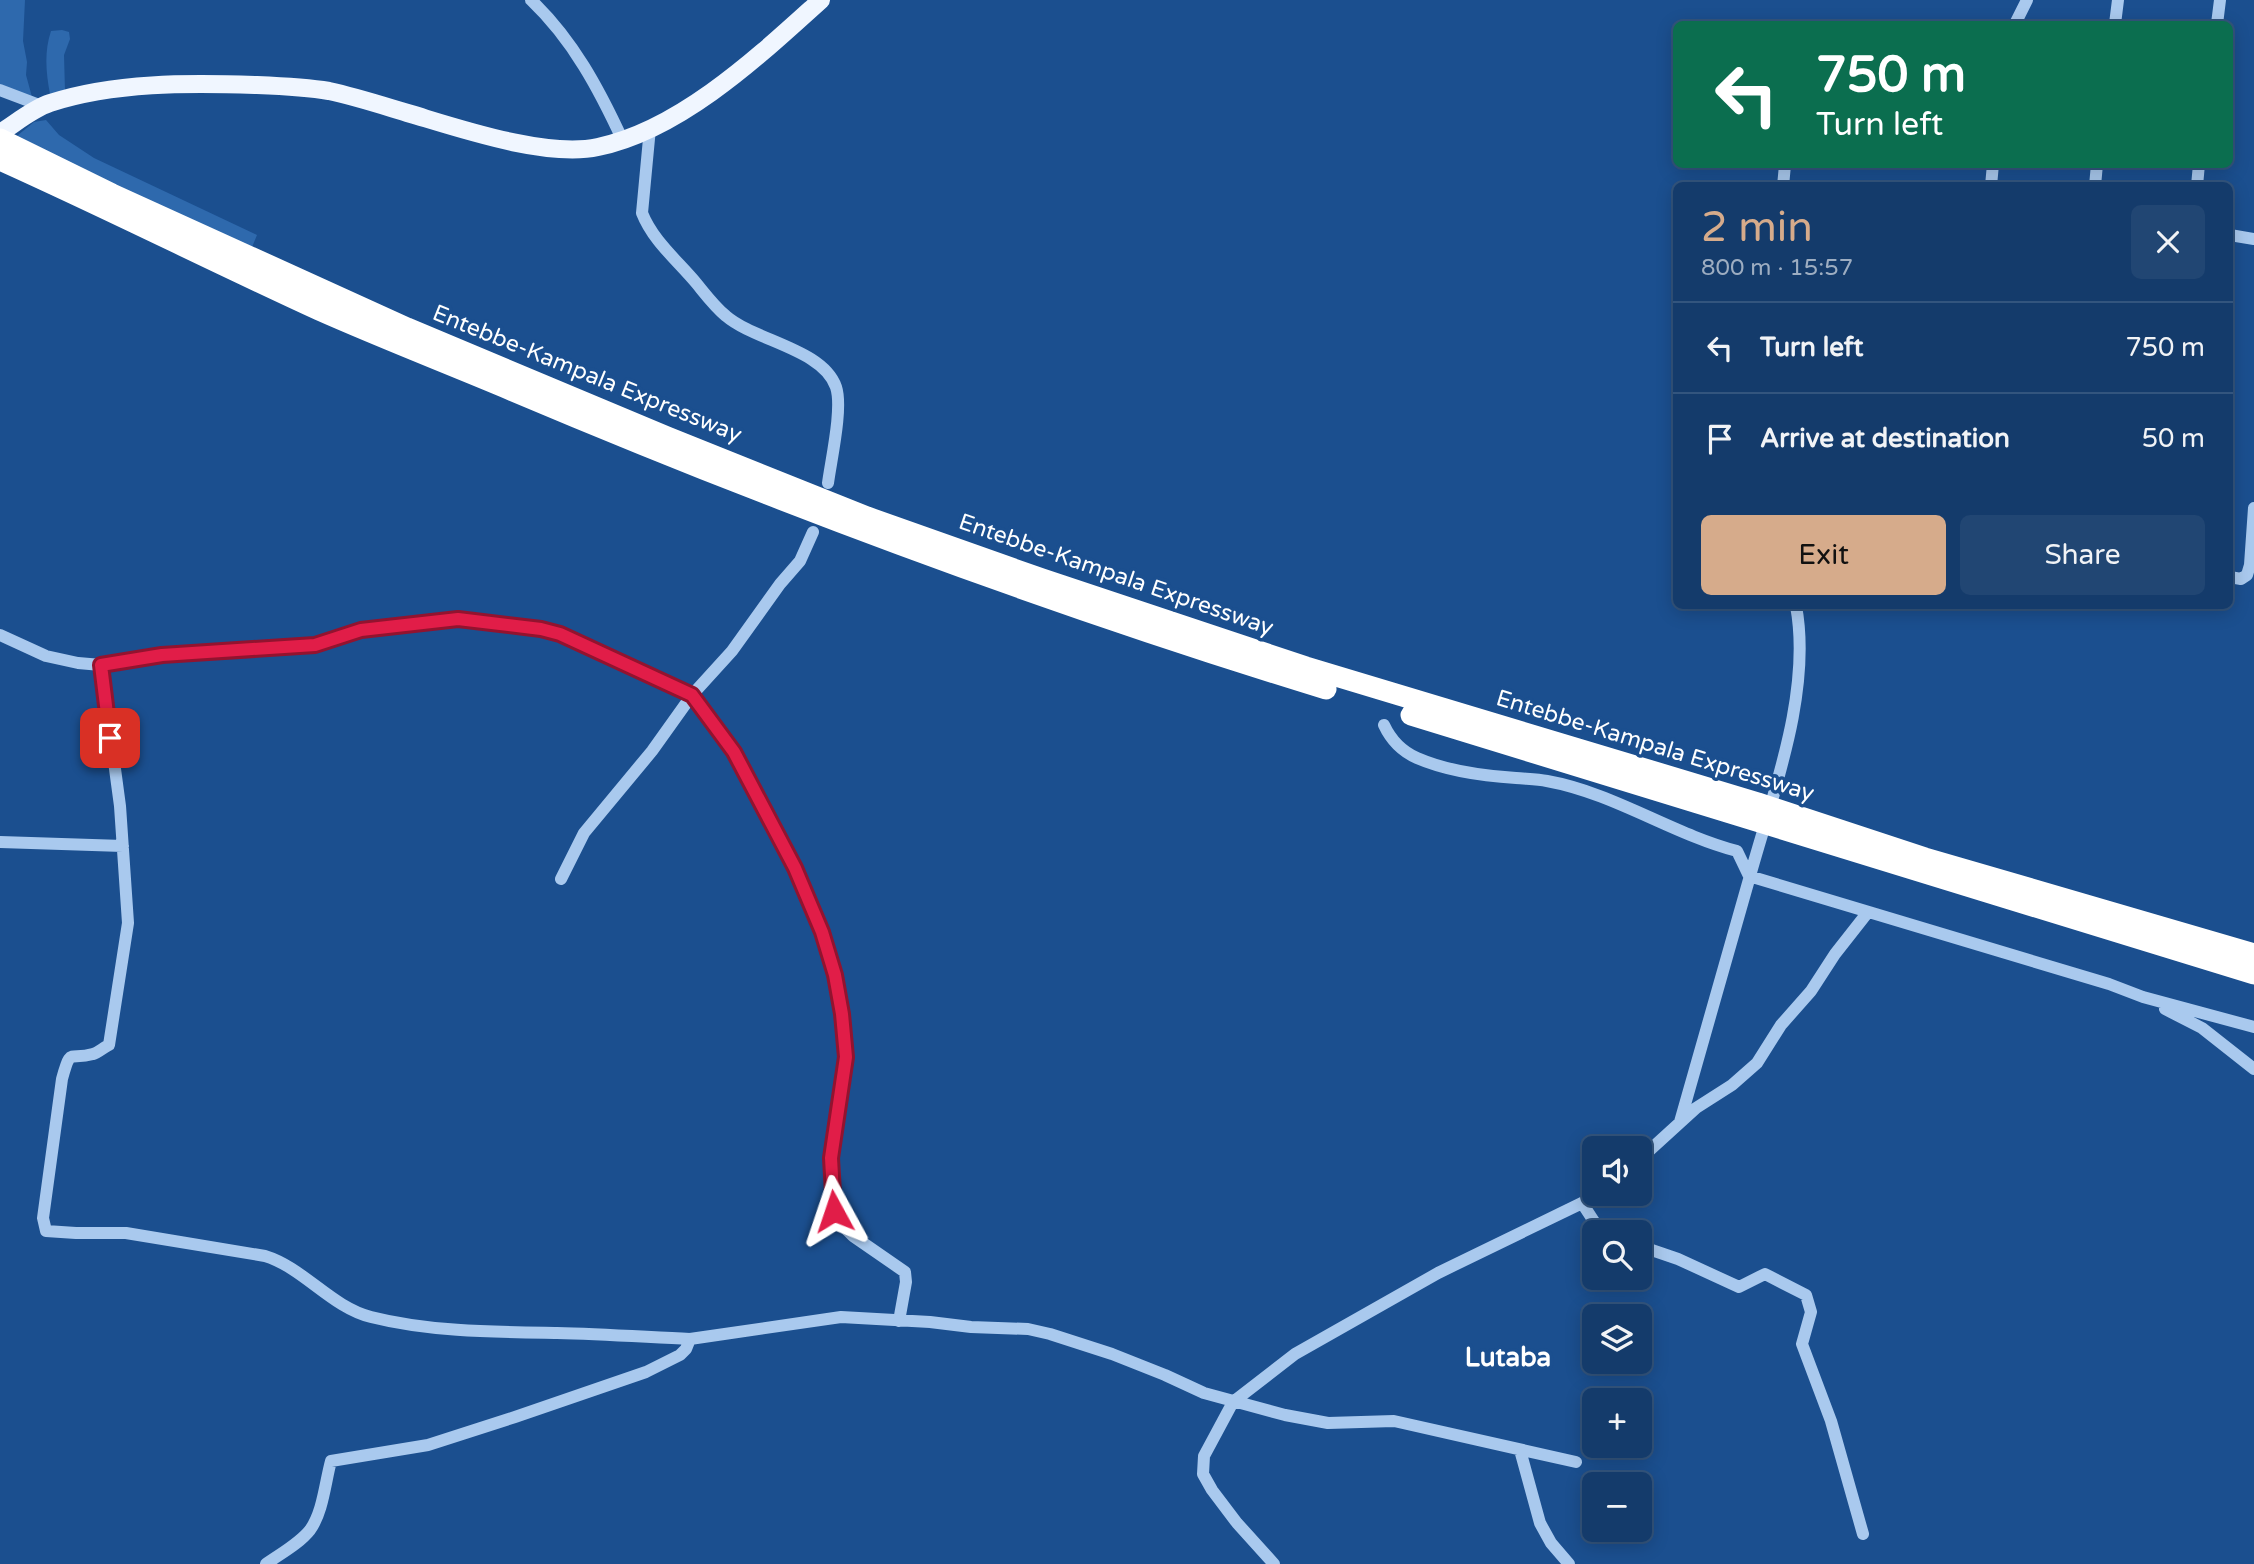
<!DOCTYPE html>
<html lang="en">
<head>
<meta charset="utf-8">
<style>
  :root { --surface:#143b6b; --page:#214673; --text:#f1f3f6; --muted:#9dadc1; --line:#33557e; --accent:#d6ab8b }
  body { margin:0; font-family:"Varela Round",sans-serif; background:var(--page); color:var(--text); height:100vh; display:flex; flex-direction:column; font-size:26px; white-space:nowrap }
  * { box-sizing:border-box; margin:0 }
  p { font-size:23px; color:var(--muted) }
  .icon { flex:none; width:38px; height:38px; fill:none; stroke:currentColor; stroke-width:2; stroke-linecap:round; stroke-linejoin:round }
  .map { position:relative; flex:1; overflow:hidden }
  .side { position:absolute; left:1673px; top:182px; width:560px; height:427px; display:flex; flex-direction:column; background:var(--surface); border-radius:10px; box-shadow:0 4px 18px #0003,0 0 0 2px var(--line) }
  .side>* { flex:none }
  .guide { position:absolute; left:1673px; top:21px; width:560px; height:147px; border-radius:10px; box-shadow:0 4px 18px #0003,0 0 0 2px var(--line); background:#0b6e4f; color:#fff; overflow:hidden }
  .fabs { position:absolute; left:1582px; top:1136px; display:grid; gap:14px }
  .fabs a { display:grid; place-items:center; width:70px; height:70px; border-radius:10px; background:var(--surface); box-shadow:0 4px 18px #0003,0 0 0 2px var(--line); font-size:35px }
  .pin { position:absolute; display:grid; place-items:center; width:60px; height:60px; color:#fff; margin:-30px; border-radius:14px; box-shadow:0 4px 10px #0006 }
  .me { position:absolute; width:77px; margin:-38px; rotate:355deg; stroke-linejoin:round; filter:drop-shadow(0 0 5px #0008) }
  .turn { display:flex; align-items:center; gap:24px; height:147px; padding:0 28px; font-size:32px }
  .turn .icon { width:91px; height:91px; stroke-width:2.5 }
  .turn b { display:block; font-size:49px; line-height:60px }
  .round { display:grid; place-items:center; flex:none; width:74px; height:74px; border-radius:10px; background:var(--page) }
  .headline { display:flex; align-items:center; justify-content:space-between; height:119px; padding:0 28px }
  h1 { font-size:42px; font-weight:600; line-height:52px; color:var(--accent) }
  .cta { display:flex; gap:14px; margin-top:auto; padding:14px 28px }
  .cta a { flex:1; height:80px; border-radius:10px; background:var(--accent); color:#111; font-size:28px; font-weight:600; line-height:80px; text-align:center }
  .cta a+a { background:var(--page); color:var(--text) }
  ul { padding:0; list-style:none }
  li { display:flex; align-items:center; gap:21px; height:91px; padding:0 28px; border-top:2px solid var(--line) }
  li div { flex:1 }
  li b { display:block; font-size:26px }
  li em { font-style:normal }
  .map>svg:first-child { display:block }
</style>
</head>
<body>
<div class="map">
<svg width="2254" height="1564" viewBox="0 0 2254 1564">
  <rect width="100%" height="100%" fill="#1b4f8f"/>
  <path fill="#2e69ad" d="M0,0H25L23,41L27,62L26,75L32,97L0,85Z
    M62,30L69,32L70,39L64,55L65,91L50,94C46,73 44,52 51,31Z
    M46,120L59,135L94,158L257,235L252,247L12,140L34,122Z"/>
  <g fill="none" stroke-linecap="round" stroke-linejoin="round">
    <path stroke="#a9c9ee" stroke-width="12" d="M531,0C573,40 599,89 623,141
      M2015,24L2027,0
      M2115,24L2118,0
      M2217,24L2220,0
      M0,90L42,106
      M650,128L642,213C653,241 678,261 697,284C706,295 715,307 726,316C755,341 823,349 836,387C843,408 831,460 828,483
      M1783,186L1785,165
      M1991,186L1993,164
      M2095,186L2097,164
      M2197,186L2199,164
      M2230,235L2254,239
      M2230,577L2241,579L2247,575L2250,565L2254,508
      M0,635L46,656L78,663L101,665L162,655L246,648H292L315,645L361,630L458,619L541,629L560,634L692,695L735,753L795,868L822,932L835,975L842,1014L846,1057L831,1158L834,1211L840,1223L853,1236L905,1272L906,1282L899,1321
      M101,665L120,806L128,923L109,1045C104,1047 98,1053 93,1054C69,1061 71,1046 62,1079L43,1218L46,1231L76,1233H126L265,1256C304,1268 331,1307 371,1317C430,1332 496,1332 557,1333C601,1334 646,1337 690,1339
      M1384,725C1391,740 1401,751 1417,758C1447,771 1483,776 1516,778C1526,779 1537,779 1547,781C1614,793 1672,834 1737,851L1749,876L2109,984L2143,997L2254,1027
      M0,842L123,846
      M561,879L584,833L652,751L692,695L732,651L780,584L800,561L813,532
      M2165,1009L2202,1028L2254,1069
      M1680,1122C1703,1040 1726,958 1750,876C1773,793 1812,691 1796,606
      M1640,1159L1696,1108L1732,1085L1757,1063L1781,1025L1811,991L1835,954L1868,912
      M1582,1203L1599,1229L1606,1232
      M1640,1246L1678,1259L1739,1287L1765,1274L1806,1295L1811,1312L1802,1344L1831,1421L1863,1534
      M1520,1450L1540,1523L1551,1543L1569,1564
      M266,1564C280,1554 299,1544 310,1530C323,1512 325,1483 331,1461L428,1445L515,1417L646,1372L680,1355L686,1349L690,1339L841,1317L930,1322L971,1327L1028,1329L1050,1334L1112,1354L1165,1375L1204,1393L1285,1415L1328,1423L1394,1421L1576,1462
      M1274,1564L1237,1523L1212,1490L1203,1474L1204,1456L1233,1402L1295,1354L1438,1273L1582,1203L1594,1193"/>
    <path stroke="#f0f6ff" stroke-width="18" d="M0,133C16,123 32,109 50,103C115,82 188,83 255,85C279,86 305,87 329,91C357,97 384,106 411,114C461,129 547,158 598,147C681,130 760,55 821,0"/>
    <path stroke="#fff" stroke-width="21" d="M0,139L112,194L407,328L667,437L867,517L1042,579L1306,667L1758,803L1925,858L2254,954
      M0,160C107,208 212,261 319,310C382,338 447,363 511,390C778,503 1049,604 1326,689
      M1411,715L2254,974"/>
  </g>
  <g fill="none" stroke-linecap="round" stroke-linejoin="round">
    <defs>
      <path id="route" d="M110,738L101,665L162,655L315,645L361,630L458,619L541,629L560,634L692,695L734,752L795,868L822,932L835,975L842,1014L846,1057L831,1158L834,1211"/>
    </defs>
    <use href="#route" stroke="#92132f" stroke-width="18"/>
    <use href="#route" stroke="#e11d48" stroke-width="12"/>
  </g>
  <g text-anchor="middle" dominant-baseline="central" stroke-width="7" stroke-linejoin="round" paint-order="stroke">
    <g font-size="23" fill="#fff" stroke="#1b4f8f">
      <text transform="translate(587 374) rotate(22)">Entebbe-Kampala Expressway</text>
      <text transform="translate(1116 575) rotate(19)">Entebbe-Kampala Expressway</text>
      <text transform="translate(1655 746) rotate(17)">Entebbe-Kampala Expressway</text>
    </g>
    <g font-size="26" font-weight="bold" fill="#fff" stroke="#1b4f8f">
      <text x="1508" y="1357">Lutaba</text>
    </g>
  </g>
</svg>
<div class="fabs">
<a><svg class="icon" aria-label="sound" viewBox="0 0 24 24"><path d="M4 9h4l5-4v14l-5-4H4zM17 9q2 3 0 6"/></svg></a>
<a><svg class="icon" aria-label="search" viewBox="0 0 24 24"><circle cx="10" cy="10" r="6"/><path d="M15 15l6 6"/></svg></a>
<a><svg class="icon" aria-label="layers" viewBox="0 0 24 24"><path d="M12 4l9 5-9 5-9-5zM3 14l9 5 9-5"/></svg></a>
<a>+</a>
<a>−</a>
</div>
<div class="pin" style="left:110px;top:738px;background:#d93025"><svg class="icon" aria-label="arrive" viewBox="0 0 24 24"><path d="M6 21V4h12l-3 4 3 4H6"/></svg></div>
<svg class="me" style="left:834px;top:1211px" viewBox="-20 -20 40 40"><path d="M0-17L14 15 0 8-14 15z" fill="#e11d48" stroke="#fff" stroke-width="4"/></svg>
<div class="guide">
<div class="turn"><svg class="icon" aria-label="left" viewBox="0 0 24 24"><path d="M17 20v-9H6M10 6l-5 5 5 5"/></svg><div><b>750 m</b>Turn left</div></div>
</div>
<section class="side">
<div class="headline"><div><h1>2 min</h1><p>800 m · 15:57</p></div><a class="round"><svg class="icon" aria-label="close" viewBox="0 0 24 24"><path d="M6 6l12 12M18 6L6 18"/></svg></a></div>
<ul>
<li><svg class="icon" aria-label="left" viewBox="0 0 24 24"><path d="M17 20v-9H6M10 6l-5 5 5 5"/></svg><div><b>Turn left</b></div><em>750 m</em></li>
<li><svg class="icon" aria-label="arrive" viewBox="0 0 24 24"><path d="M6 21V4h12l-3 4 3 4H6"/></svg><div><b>Arrive at destination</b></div><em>50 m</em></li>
</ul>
<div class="cta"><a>Exit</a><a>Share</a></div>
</section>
</div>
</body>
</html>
